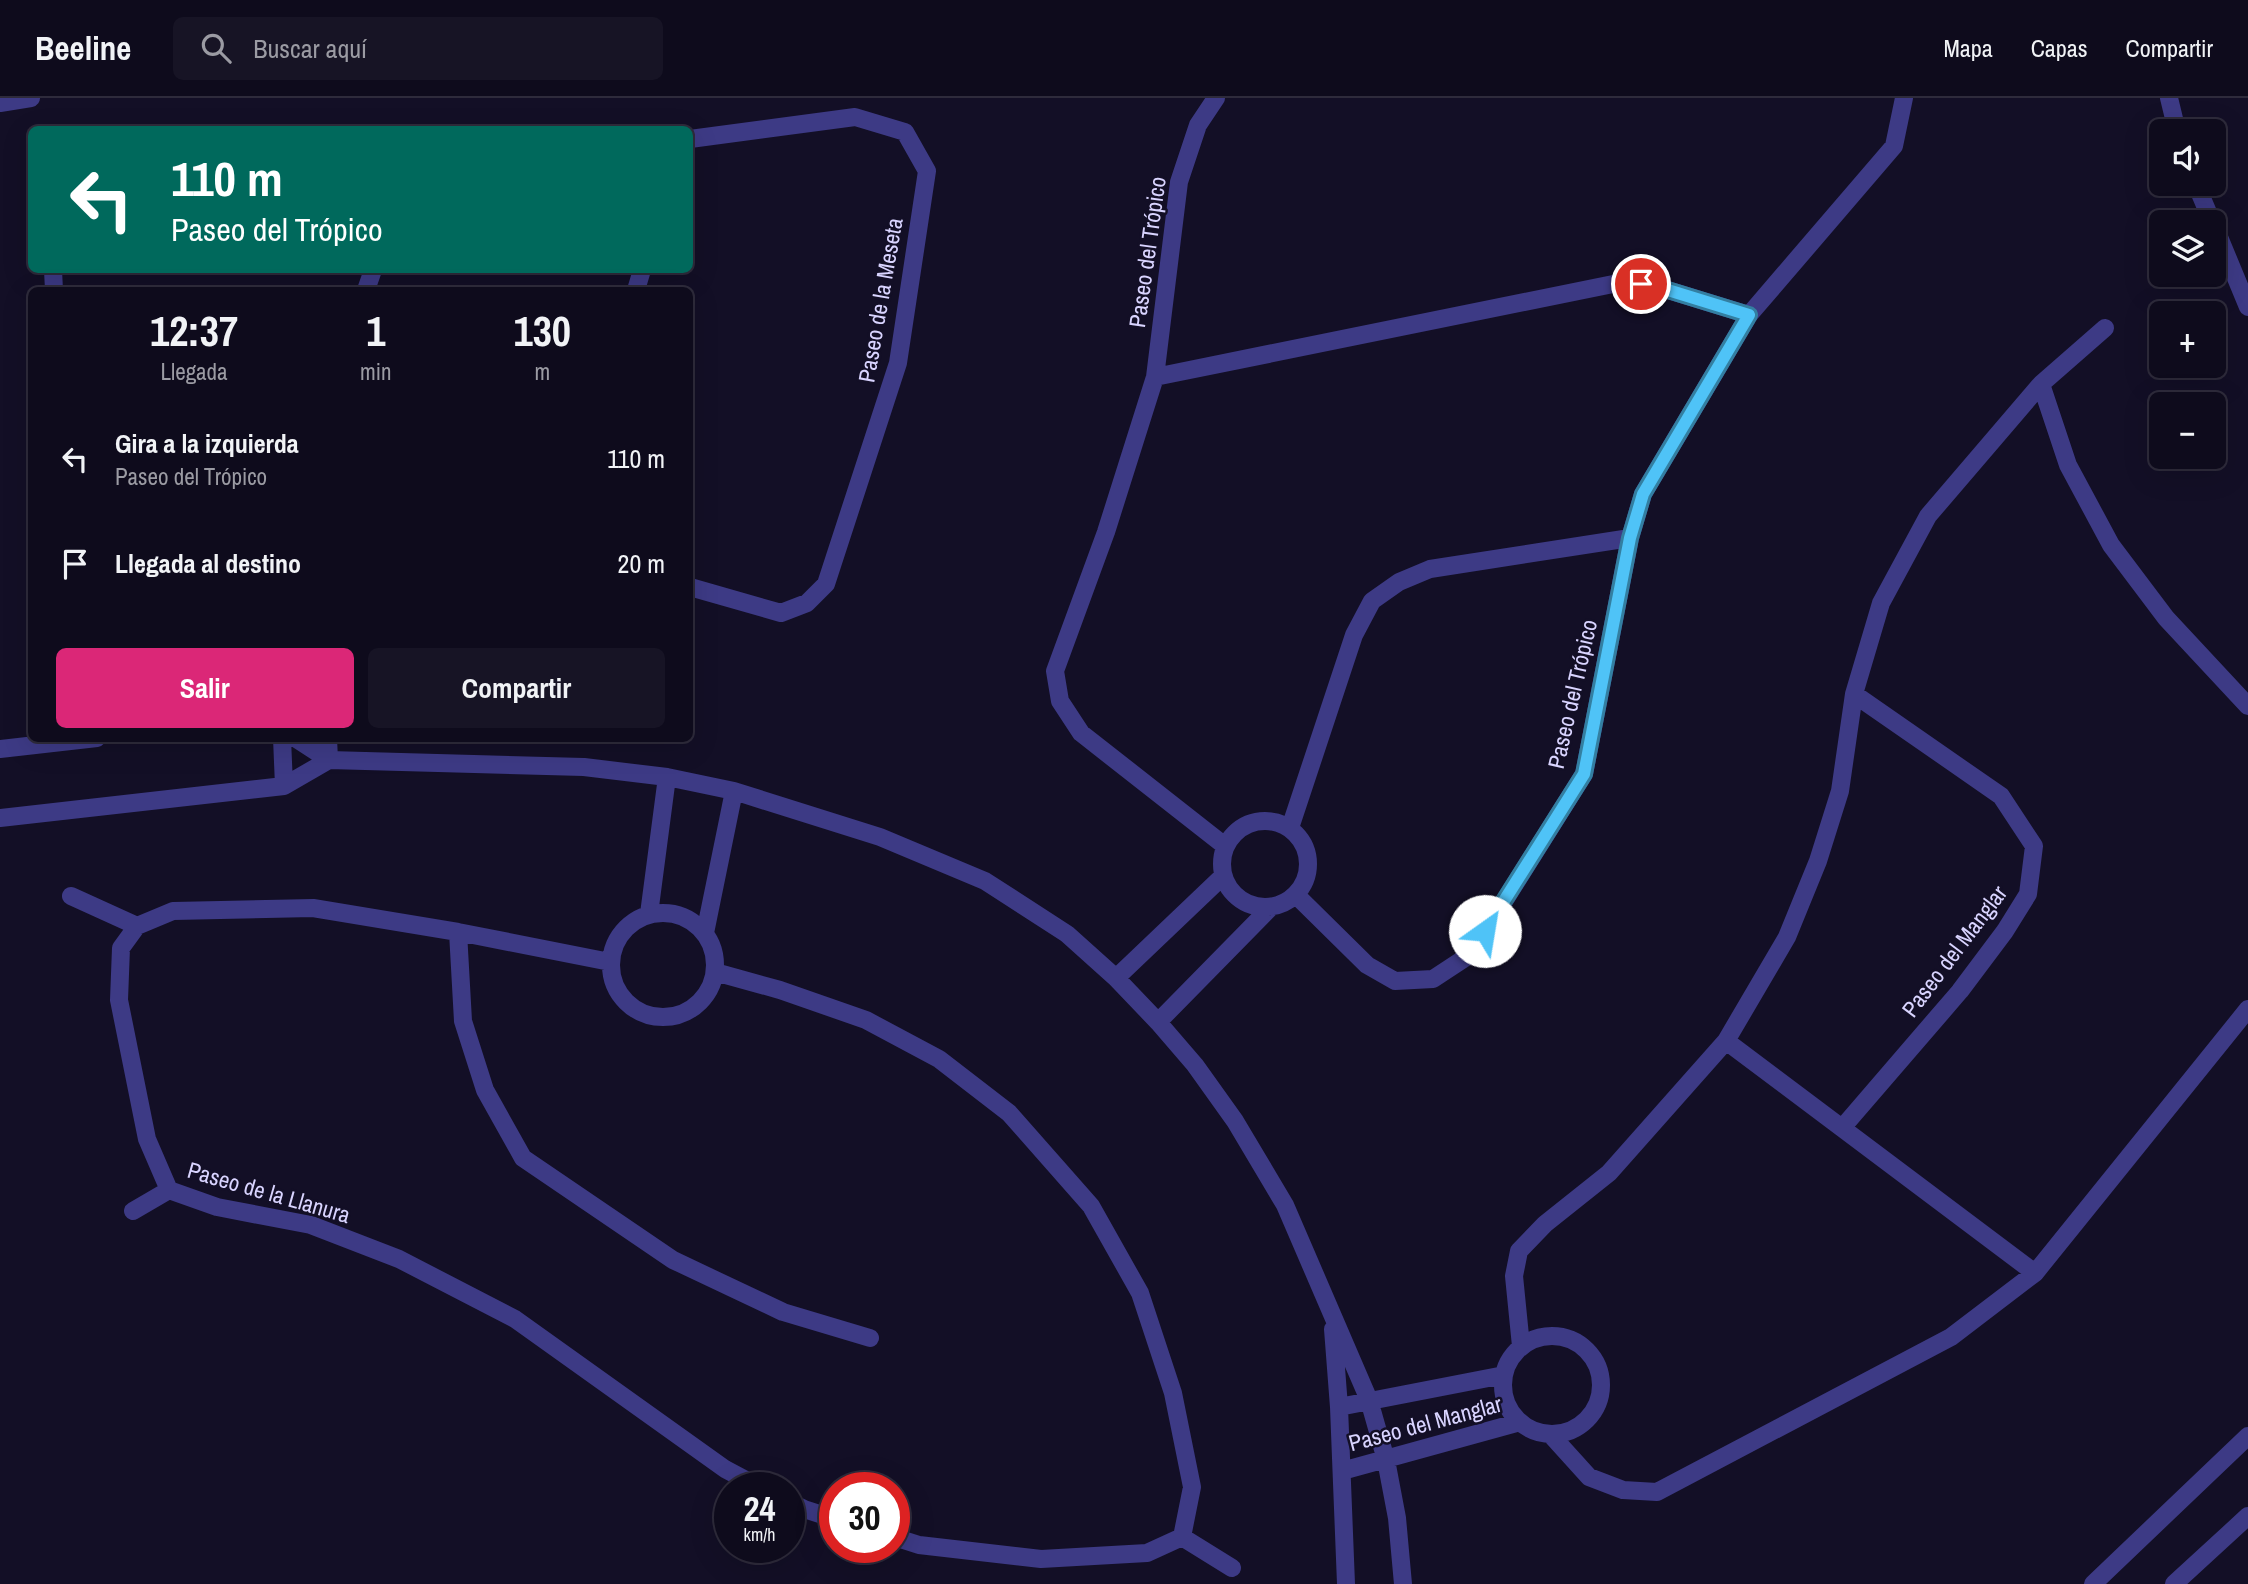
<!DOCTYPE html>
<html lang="es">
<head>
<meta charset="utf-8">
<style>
  :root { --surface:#0e0b1c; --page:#171425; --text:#f1f3f6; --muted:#9b9ba3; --line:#2e2b3b; --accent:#db2777 }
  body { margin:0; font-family:"Archivo Narrow",sans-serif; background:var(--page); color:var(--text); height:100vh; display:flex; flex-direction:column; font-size:26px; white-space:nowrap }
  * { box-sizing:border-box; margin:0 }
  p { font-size:23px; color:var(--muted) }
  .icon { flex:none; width:38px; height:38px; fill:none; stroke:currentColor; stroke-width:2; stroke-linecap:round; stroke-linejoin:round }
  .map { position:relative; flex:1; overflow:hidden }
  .sheet { position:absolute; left:28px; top:189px; width:665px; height:455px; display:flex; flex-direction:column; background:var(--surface); border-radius:10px; box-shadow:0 7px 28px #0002,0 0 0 2px var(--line) }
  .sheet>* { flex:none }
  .hud { position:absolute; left:28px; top:28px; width:665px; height:147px; border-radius:10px; box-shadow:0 7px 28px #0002,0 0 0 2px var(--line); background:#00695c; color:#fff; overflow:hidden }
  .controls { position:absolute; left:2149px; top:21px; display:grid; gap:14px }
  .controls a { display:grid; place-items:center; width:77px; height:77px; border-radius:10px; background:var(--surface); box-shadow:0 7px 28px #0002,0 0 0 2px var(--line); font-size:35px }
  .speed { position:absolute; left:714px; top:1374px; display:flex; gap:14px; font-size:35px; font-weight:700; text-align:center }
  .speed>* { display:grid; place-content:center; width:91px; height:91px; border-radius:50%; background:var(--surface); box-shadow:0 7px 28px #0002,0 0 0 2px var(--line); line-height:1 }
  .speed small { font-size:18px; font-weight:400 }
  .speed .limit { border:10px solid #d22; background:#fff; color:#111 }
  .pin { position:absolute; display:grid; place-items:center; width:60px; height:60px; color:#fff; margin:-30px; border:4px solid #fff; border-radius:50%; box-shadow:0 2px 7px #0007 }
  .me { position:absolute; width:77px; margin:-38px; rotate:32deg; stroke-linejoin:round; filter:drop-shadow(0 0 5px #0008) }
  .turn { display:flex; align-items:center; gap:24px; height:147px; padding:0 28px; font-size:32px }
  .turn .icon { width:91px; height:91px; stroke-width:2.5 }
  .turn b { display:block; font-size:49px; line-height:60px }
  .eta { display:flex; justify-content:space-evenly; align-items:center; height:119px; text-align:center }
  .eta b { font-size:42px; font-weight:800; line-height:49px }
  .button { display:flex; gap:14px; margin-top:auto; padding:14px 28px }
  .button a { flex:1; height:80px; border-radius:10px; background:var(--accent); color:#fff; font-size:28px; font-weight:800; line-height:80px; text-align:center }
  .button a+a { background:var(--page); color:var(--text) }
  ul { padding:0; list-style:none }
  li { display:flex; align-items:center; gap:21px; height:105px; padding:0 28px }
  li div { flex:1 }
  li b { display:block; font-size:26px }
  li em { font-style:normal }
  header { display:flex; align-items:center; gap:42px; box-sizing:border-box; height:98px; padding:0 35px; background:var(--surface); border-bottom:2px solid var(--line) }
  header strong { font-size:33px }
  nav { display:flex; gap:38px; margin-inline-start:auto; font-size:24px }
  .search { width:490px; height:63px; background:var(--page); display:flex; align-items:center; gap:18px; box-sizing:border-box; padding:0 24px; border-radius:10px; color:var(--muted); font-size:26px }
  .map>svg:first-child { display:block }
</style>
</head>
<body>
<header>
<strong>Beeline</strong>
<div class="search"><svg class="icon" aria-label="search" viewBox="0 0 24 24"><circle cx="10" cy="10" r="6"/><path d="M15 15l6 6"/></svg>Buscar aquí</div>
<nav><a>Mapa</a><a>Capas</a><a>Compartir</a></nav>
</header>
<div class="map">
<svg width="2248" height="1486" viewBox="0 0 2248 1486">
  <rect width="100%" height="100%" fill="#130f26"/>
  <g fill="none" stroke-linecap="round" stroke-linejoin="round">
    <path stroke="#3d3a85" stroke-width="18" d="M1216,0L1198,27L1179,84L1155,279L1106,434L1055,573L1060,603L1081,635L1225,748
      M2169,0L2177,33
      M0,5L31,0
      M690,41L855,19L905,34L927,73L898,265L826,486L807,505L781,515L690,489
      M2196,86L2212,124
      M2214,127L2248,209
      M53,172L54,192
      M366,192L373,172
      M636,192L642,172
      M1155,279L1623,184L1658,189L1749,217
      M2041,286L2105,230
      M282,640L284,688
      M295,640L329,662L584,669L667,679L734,693L880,739L985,783L1067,836L1116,880L1158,924L1195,967L1235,1023L1285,1107L1369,1302L1386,1362L1397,1420L1403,1486
      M328,640L329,662
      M0,651L97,640
      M0,720L284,688L329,662
      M1222 766a43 43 0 1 1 86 0a43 43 0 1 1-86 0Z
      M1290,730L1354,537L1372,503L1399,484L1430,471L1630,440
      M1296,797L1367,867L1395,883L1433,881L1471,856L1584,676L1630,440L1643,396L1749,217L1894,48L1904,0
      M71,798L137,828
      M611 867a52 52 0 1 1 104 0a52 52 0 1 1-104 0Z
      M649,816L667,679
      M458,834L463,923L485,992L523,1060L673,1162L783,1214L870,1240
      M705,835L734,693
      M610,864L458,834L313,810L173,813L137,828L121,850L119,902L147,1041L169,1092L217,1109L311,1127L399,1161L515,1221L725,1371L761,1390
      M715,874L780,892L866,922L939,961L1009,1015L1091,1108L1140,1195L1173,1295L1192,1389L1182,1439L1147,1455L1041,1461L919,1447L894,1439
      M1116,880L1223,778
      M1158,924L1270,810
      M1726,943L2035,1175
      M1842,1030L1960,893L2005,833L2028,796L2034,748L2001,698L1854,596
      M133,1113L169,1092
      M1333,1231L1339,1309L1346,1486
      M1503 1287a49 49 0 1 1 98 0a49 49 0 1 1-98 0Z
      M1521,1248L1514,1178L1519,1153L1545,1126L1609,1075L1726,943L1787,839L1818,763L1840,693L1854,596L1881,505L1928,418L2041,286L2068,367L2111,447L2166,520L2248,608
      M1339,1309L1504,1277
      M1551,1337L1589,1379L1623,1392L1657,1394L1951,1239L2035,1175L2248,911
      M1342,1373L1520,1324
      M789,1404L804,1411L835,1421
      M1182,1439L1232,1470
      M2093,1486L2248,1338
      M2174,1486L2248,1418"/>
  </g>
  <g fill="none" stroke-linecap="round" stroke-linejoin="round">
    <defs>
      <path id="route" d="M1485,833L1584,676L1630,440L1643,396L1749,217L1658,189L1641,186"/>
    </defs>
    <use href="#route" stroke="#337fa1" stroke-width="18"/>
    <use href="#route" stroke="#4fc3f7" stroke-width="12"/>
  </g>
  <g text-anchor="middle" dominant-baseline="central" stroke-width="5" stroke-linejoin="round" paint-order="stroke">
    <g font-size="23" fill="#d9d4ff" stroke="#130f26">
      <text transform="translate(1147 154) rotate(-82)">Paseo del Trópico</text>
      <text transform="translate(880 202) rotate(-80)">Paseo de la Meseta</text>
      <text transform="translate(1572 596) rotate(-77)">Paseo del Trópico</text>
      <text transform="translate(1954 853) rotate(-53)">Paseo del Manglar</text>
      <text transform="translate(269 1094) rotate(16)">Paseo de la Llanura</text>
      <text transform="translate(1425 1325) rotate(-15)">Paseo del Manglar</text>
    </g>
  </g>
</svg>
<div class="controls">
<a><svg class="icon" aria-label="sound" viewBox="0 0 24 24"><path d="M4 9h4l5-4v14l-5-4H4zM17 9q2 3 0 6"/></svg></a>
<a><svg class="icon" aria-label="layers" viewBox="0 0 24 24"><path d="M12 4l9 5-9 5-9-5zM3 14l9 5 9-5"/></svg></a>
<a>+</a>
<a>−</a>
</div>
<div class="speed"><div>24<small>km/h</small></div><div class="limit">30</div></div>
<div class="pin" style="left:1641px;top:186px;background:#d93025"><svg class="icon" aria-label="arrive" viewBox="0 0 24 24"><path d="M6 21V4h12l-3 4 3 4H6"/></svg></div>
<svg class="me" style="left:1485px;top:833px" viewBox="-20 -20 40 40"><circle r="19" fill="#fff"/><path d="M0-13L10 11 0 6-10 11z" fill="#4fc3f7"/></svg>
<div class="hud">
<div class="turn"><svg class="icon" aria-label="left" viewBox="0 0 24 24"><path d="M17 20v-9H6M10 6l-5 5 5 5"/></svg><div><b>110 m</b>Paseo del Trópico</div></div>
</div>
<section class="sheet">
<div class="eta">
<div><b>12:37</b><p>Llegada</p></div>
<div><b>1</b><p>min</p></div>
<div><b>130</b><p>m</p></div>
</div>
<ul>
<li><svg class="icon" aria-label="left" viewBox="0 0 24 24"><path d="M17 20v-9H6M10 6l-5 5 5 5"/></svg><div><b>Gira a la izquierda</b><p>Paseo del Trópico</p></div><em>110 m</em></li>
<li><svg class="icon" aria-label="arrive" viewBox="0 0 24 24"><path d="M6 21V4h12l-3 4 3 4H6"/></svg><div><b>Llegada al destino</b></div><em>20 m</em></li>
</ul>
<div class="button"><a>Salir</a><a>Compartir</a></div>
</section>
</div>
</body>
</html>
